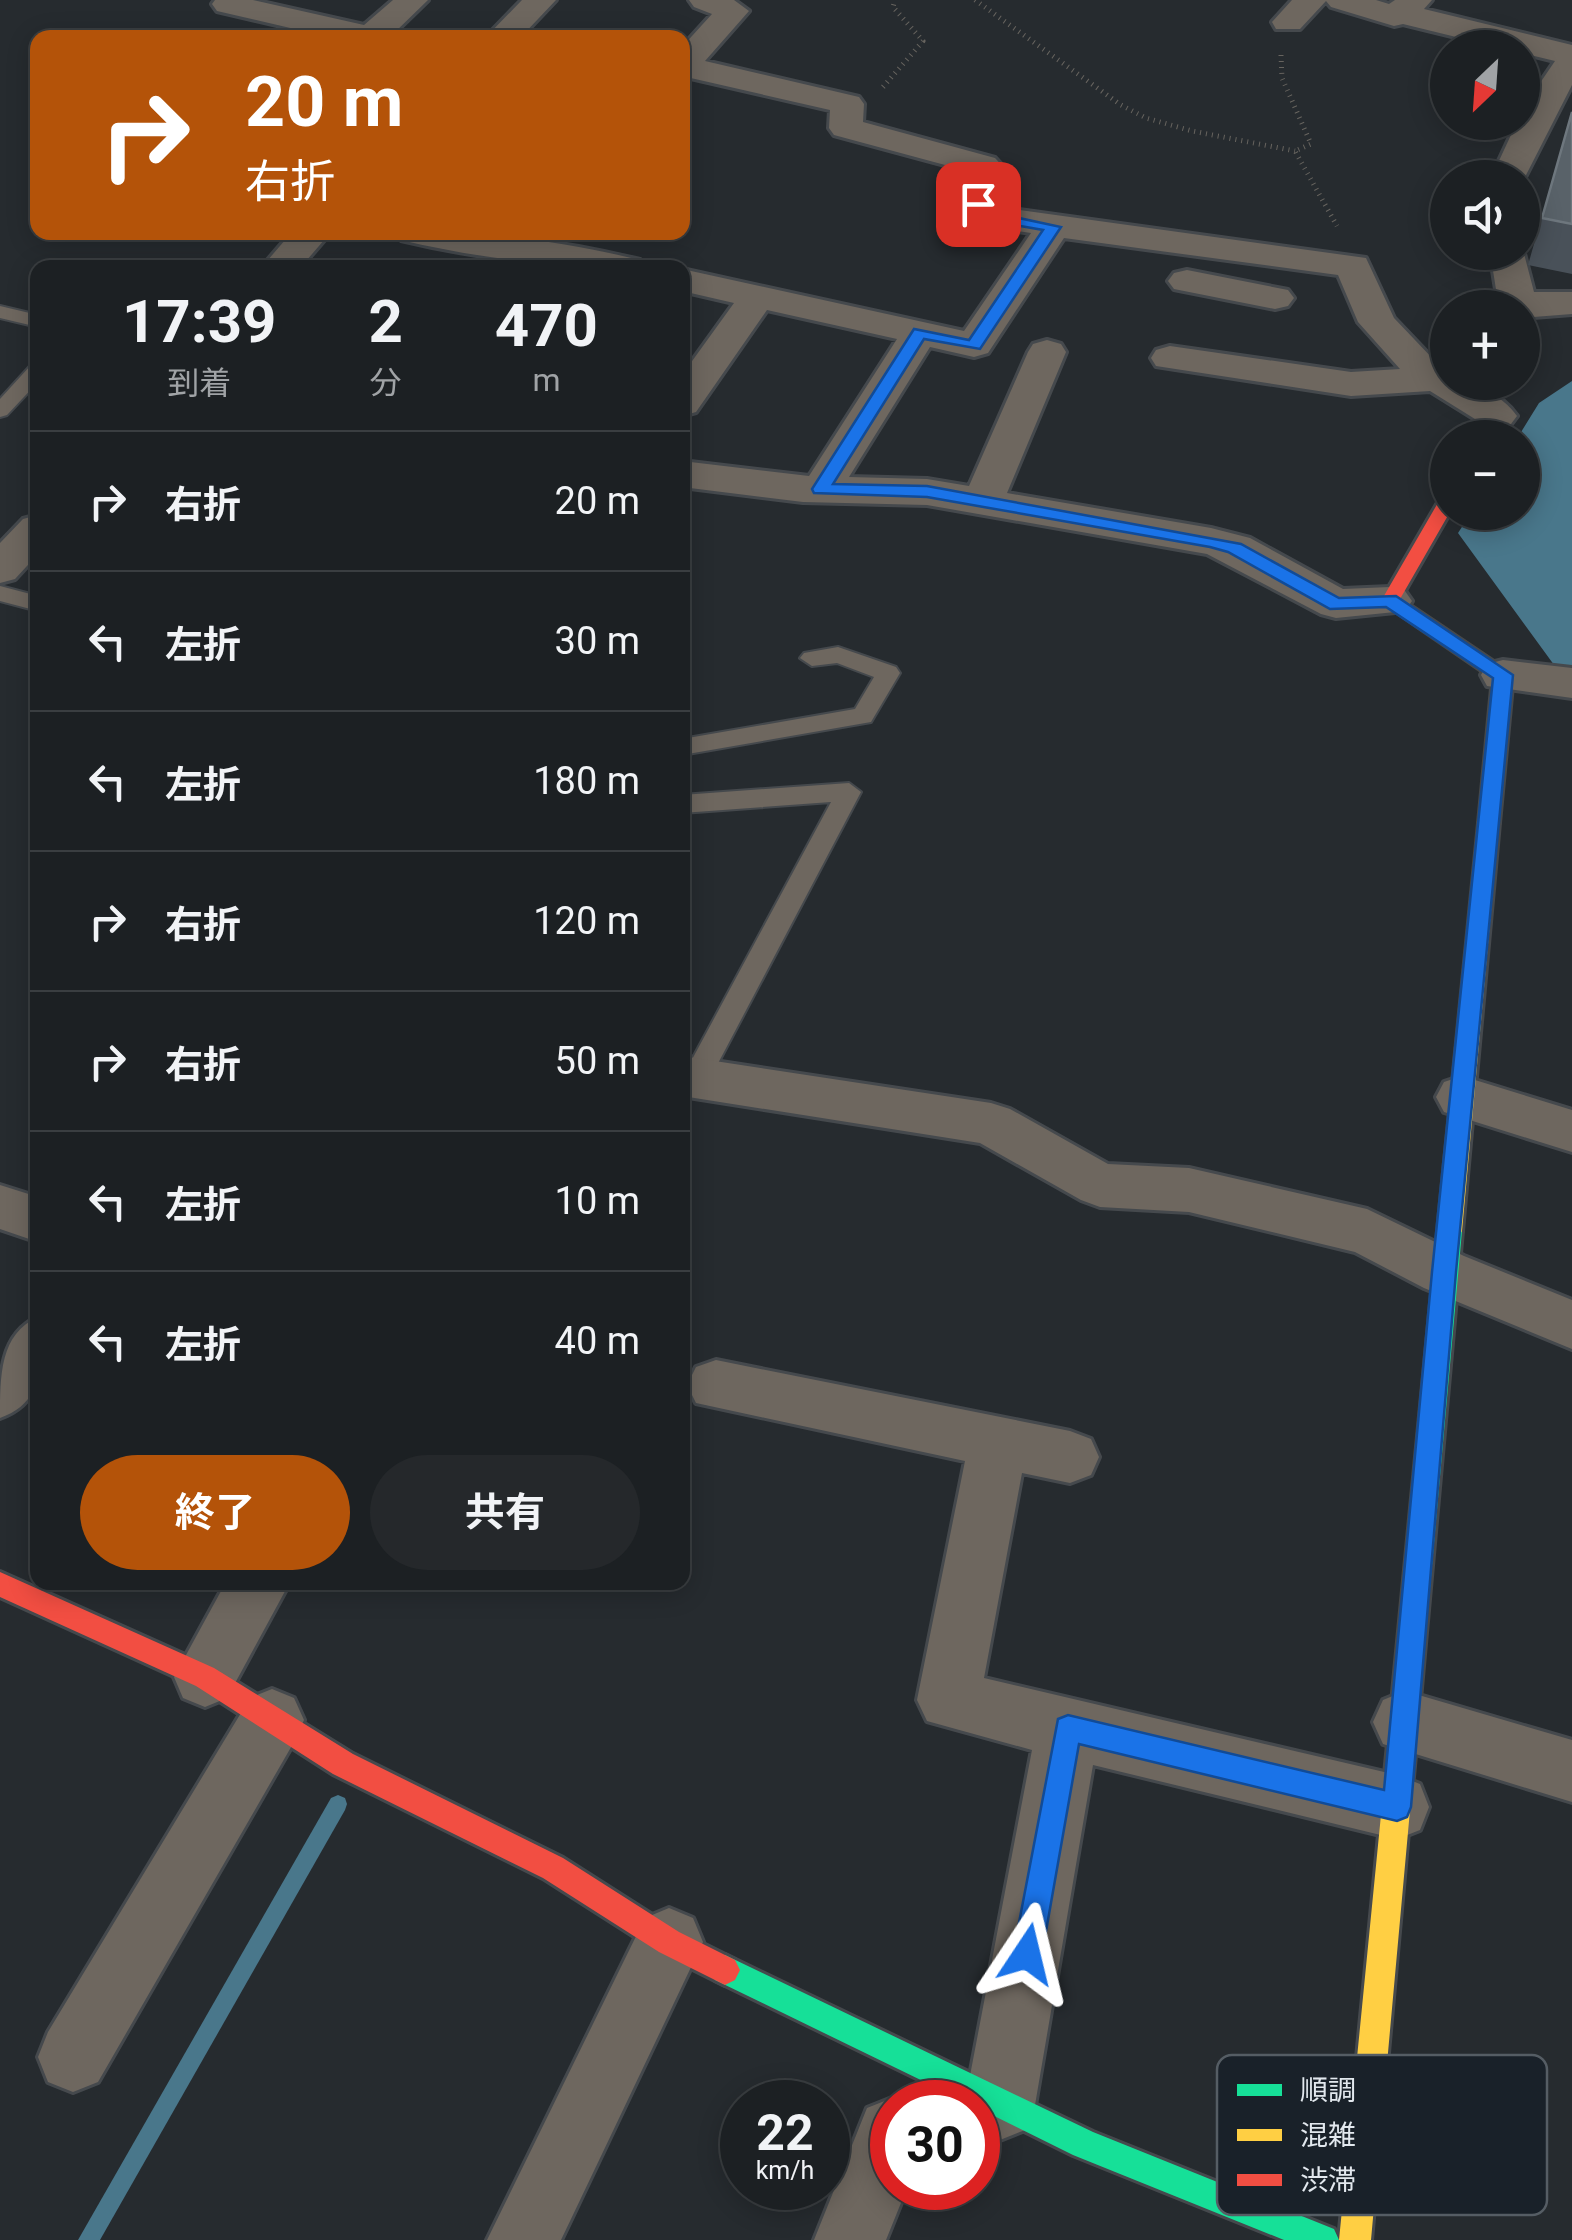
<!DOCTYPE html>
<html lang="ja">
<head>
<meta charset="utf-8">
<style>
  :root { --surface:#1c2023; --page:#25282b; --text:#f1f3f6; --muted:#a0a3a6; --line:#3a3e41; --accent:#b45309 }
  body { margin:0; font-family:Roboto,"Noto Sans JP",sans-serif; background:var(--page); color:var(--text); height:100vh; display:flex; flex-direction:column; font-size:38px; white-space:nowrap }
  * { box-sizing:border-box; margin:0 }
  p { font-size:32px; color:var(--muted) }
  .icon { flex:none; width:55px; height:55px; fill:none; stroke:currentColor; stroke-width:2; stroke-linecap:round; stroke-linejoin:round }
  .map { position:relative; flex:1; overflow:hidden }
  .panel { position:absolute; left:30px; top:260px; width:660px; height:1330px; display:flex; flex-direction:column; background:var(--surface); border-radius:20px; box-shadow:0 5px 25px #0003,0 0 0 2px var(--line) }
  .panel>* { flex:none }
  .guide { position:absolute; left:30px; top:30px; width:660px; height:210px; border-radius:20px; box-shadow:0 5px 25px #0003,0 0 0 2px var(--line); background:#b45309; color:#fff; overflow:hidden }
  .needle { width:65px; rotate:205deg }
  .tools { position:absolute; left:1430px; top:30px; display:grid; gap:20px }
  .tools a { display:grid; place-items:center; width:110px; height:110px; border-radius:50%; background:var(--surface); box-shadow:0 5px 25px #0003,0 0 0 2px var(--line); font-size:50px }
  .speed { position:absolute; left:720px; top:2080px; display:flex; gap:20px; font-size:50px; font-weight:700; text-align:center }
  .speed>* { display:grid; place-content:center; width:130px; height:130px; border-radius:50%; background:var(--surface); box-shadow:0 5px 25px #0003,0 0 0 2px var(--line); line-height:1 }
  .speed small { font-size:25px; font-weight:400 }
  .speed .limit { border:15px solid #d22; background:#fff; color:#111 }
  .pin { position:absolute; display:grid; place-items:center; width:85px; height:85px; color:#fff; margin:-42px; border-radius:20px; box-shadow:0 5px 15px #0006 }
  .me { position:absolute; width:110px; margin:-55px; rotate:10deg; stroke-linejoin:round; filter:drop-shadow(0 0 8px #0008) }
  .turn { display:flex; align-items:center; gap:35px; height:210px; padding:0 50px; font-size:45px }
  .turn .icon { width:130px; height:130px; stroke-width:2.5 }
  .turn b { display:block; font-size:70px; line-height:85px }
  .eta { display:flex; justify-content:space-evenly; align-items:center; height:170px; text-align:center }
  .eta b { font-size:60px; font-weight:700; line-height:70px }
  .primary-button { display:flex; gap:20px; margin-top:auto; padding:20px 50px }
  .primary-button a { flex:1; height:115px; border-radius:60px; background:var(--accent); color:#fff; font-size:40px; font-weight:700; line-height:115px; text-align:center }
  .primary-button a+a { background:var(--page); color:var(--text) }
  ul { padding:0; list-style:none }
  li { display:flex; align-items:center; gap:30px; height:140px; padding:0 50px; border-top:2px solid var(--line) }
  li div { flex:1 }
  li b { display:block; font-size:38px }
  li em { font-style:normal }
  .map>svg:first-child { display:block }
</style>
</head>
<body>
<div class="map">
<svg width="1572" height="2240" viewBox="0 0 1572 2240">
  <rect width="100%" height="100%" fill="#262b2f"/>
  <path fill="#49778b" d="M1572,381V673L1557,669L1458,533L1471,513L1522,512V438L1518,437L1539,403Z"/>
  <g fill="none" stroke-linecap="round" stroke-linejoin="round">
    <path fill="#49778b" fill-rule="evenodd" d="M338,1795L345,1798L347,1804L345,1810L100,2240H78L331,1798Z"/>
    <defs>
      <path id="lane" d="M0,306L38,315V327L0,318Z
        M38,363V382L7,415L0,417V399L31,365Z
        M0,586L38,596V611L0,601Z
        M838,647L896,667L900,673L871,722L682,755V739L855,709L874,677L837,663L812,666L800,658L804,653Z
        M849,783L861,792L705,1088L695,1091L685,1088L682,1078L831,802L682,813V795Z"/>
      <path id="street" d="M215,0H253L364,25L393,0H428L392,35L394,38H333L217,11L212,4Z
        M522,0H556L520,38H485Z
        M689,0H734L749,11L705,61L859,97L864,104L863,122L995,158L1007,171L998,207L1366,258L1394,318L1435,361L1448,369V382C1473,382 1502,394 1517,416L1511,424L1497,428L1483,424L1430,391L1351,396L1156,366L1151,358L1156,350L1170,346L1351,372L1400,369L1358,322L1338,275L1064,238L988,353L974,357L930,347L849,477L927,479L969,486L1028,352L1033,344L1047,340L1061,344L1066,352L1007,493L1211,528L1250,538L1343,589L1390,587L1405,591L1412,601L1405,611L1336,618L1321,614L1207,554L927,505L803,502L682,487V461L809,476L897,339L767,310L696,412L682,416V375L734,303L682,291V269L964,331L1031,233L973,224L960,204L971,172L834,135L829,128L830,110L682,76V47L712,14L694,7Z
        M1292,0H1376L1389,4L1395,0H1432L1424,9L1572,45V85L1522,183V178H1491L1517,122H1522L1527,102L1555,61L1522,53V48H1501L1403,24L1394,26L1331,7L1326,1L1300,29H1276L1272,22Z
        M292,232H331L300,268H261Z
        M396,232C485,232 554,239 640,260L645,268C564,268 480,259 401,240Z
        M1522,246L1534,292H1572V314L1522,318V308H1499L1490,252H1522Z
        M1187,270L1288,290L1294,298L1288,306L1275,309L1174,289L1168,281L1174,273Z
        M38,515V554L15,579L0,583V543L23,519Z
        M1503,660L1572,668V698L1487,686L1481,675L1487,664Z
        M682,1056L991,1103L1010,1109L1108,1164L1189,1168L1367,1209L1464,1256L1572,1300V1349L1424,1288L1355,1252L1189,1212L1100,1207L1081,1200L980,1143L682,1096Z
        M1462,1076L1572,1110V1152L1444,1112L1436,1097L1444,1082Z
        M0,1185L38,1197V1242L0,1229Z
        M38,1317C38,1361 49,1400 0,1418C0,1375 0,1334 38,1317Z
        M716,1360L1070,1431L1091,1439L1099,1457L1091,1475L1070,1483L1022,1473L984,1678L1397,1775L1420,1784L1429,1807L1420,1830L1397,1839L1093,1765L1035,2105L1025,2130L1000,2140L978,2131V2102H965L1032,1750L927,1721L917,1700L965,1461L696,1403L687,1385L696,1367Z
        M226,1582H290L227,1698L205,1707L183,1698L174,1677Z
        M272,1689L294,1698L304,1720L294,1742L98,2082L73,2092L48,2082L38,2057L48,2032L250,1698Z
        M1405,1691L1572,1740V1802L1383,1744L1373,1722L1383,1700Z
        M669,1908L693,1918L703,1942L561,2240H487L645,1918Z
        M892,2098L904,2102H892V2188H907L886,2240H814L867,2108Z"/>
      <path id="fast" d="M1450,1221L1458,1224L1462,1231L1416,1744L1412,1753L1402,1757L1392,1753L1388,1744L1438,1231L1442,1224Z
        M725,1955L1093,2132L1334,2229L1339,2240H1284L1073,2155L978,2108V2102H966L715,1980L710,1970L715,1960Z"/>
      <path id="slow" d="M1489,816L1499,823L1462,1231L1458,1238L1450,1241L1442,1238L1438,1231L1479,823Z
        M1402,1731L1412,1735L1416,1744L1371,2240H1339L1388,1744L1392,1735Z"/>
      <path id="jam" d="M1448,496L1450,512L1400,599L1513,675L1499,823L1489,830L1479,823L1493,678L1381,601L1439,501Z
        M0,1572L214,1668L353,1754L563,1858L679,1932L735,1960L740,1970L735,1980L725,1985L659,1952L543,1878L333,1774L196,1686L0,1597Z"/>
    </defs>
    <use href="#lane" stroke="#45494d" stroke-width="4"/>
    <use href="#street" stroke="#45494d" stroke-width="6"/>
    <use href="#fast" stroke="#45494d" stroke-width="6"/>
    <use href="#slow" stroke="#45494d" stroke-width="6"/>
    <use href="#jam" stroke="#45494d" stroke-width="6"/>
    <path stroke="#67645f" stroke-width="5" stroke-dasharray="1 5" stroke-linecap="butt" d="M975,0L1121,105L1146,118L1192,131L1295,151
      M1281,55L1282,78L1311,144L1295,151L1337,226
      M883,87L923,41L893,7L895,0"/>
    <use href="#lane" fill="#6e675f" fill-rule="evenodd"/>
    <use href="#street" fill="#6e675f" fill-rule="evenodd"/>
    <use href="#fast" fill="#16e098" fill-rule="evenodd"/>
    <use href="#slow" fill="#ffcf43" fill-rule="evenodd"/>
    <use href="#jam" fill="#f24e42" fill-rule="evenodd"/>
  </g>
  <path fill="#495159" d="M1572,111V274L1528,265Z"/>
  <path fill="#596269" stroke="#6e777e" stroke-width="2.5" d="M1572,112V224L1542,218Z"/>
  <path fill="#1a73e8" stroke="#114b97" stroke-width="2.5" d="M978,199L991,212L1061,227L980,349L924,339L833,484L927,486L1241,544L1339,598L1396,596L1513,675L1456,1272L1411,1807L1407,1817L1397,1821L1079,1744L1042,1954L1038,1964L1027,1969L1017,1964L1013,1954L1058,1719L1068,1715L1384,1790L1432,1272L1493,678L1386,607L1330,609L1228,552L1210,547L927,497L814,493L812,489L914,329L969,340L1043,230L980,219L970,204Z"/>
  <rect x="1217" y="2055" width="330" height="160" rx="15" fill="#192129" stroke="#555d64" stroke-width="2.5"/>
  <rect x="1237" y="2084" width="45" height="12" fill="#16e098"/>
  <rect x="1237" y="2129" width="45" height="12" fill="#ffcf43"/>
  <rect x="1237" y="2174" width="45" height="12" fill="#f24e42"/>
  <g font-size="28" fill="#e2e8ee">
    <text x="1300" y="2100">順調</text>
    <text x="1300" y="2145">混雑</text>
    <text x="1300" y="2190">渋滞</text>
  </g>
</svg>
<div class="tools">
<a><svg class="needle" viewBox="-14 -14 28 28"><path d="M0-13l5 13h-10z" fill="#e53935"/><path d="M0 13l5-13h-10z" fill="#a0a3a6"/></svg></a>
<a><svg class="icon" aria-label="sound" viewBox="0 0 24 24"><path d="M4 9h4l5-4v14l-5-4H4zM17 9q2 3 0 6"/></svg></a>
<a>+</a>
<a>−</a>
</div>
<div class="speed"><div>22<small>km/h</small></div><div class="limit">30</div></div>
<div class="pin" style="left:978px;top:204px;background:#d93025"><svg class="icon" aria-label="arrive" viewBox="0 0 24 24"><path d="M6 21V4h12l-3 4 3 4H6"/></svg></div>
<svg class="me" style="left:1027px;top:1954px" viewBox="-20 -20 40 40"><path d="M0-17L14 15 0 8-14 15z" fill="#1a73e8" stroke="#fff" stroke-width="4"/></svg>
<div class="guide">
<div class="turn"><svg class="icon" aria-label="right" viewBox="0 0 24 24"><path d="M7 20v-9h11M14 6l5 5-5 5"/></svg><div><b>20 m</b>右折</div></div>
</div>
<section class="panel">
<div class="eta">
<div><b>17:39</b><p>到着</p></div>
<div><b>2</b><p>分</p></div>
<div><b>470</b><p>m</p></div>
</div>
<ul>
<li><svg class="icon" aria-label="right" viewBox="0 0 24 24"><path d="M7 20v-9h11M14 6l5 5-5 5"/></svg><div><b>右折</b></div><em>20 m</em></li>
<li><svg class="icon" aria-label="left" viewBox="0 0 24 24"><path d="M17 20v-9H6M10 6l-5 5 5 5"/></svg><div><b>左折</b></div><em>30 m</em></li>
<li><svg class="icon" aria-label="left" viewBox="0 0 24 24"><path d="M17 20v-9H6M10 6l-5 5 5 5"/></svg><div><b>左折</b></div><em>180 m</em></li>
<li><svg class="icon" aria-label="right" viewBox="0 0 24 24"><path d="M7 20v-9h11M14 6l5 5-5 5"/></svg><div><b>右折</b></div><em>120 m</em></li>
<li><svg class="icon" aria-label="right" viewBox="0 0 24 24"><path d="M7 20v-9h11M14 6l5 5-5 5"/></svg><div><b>右折</b></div><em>50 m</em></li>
<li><svg class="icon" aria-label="left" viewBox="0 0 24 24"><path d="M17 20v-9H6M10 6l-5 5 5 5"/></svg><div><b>左折</b></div><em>10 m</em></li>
<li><svg class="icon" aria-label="left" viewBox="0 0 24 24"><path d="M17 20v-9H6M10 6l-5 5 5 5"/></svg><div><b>左折</b></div><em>40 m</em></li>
</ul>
<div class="primary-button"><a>終了</a><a>共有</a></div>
</section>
</div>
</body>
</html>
